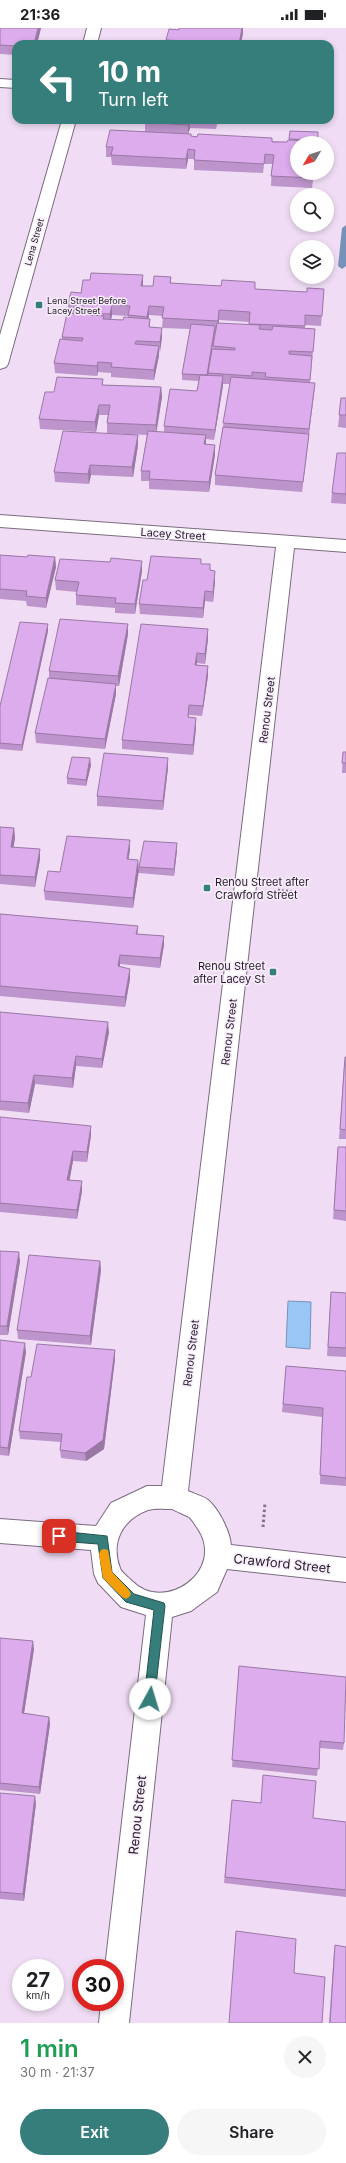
<!DOCTYPE html>
<html lang="en">
<head>
<meta charset="utf-8">
<style>
  :root { --surface:#fff; --page:#f6f6f6; --text:#202124; --muted:#757577; --accent:#357e7b }
  body { margin:0; font-family:Inter,sans-serif; background:var(--page); color:var(--text); height:100vh; display:flex; flex-direction:column; font-size:15px; white-space:nowrap }
  * { box-sizing:border-box; margin:0 }
  p { font-size:13px; color:var(--muted) }
  .icon { flex:none; width:22px; height:22px; fill:none; stroke:currentColor; stroke-width:2; stroke-linecap:round; stroke-linejoin:round }
  .map { position:relative; height:1995px; overflow:hidden }
  .side { display:flex; flex-direction:column; background:var(--surface); flex:1 }
  .side>* { flex:none }
  .banner { position:absolute; left:12px; top:12px; width:322px; height:84px; border-radius:12px; box-shadow:0 2px 6px #0003; background:#357e7b; color:#fff; overflow:hidden }
  .needle { width:26px; rotate:231deg }
  .fabs { position:absolute; left:290px; top:108px; display:grid; gap:8px }
  .fabs a { display:grid; place-items:center; width:44px; height:44px; border-radius:50%; background:var(--surface); box-shadow:0 2px 6px #0003; font-size:20px }
  .speed { position:absolute; left:12px; top:1931px; display:flex; gap:8px; font-size:20px; font-weight:700; text-align:center }
  .speed>* { display:grid; place-content:center; width:52px; height:52px; border-radius:50%; background:var(--surface); box-shadow:0 2px 6px #0003; line-height:1 }
  .speed small { font-size:10px; font-weight:400 }
  .speed .limit { border:6px solid #d22; background:#fff; color:#111 }
  .pin { position:absolute; display:grid; place-items:center; width:34px; height:34px; color:#fff; margin:-17px; border-radius:8px; box-shadow:0 2px 6px #0006 }
  .me { position:absolute; width:44px; margin:-22px; rotate:6deg; stroke-linejoin:round; filter:drop-shadow(0 0 3px #0008) }
  .turn { display:flex; align-items:center; gap:14px; height:84px; padding:0 20px; font-size:18px }
  .turn .icon { width:52px; height:52px; stroke-width:2.5 }
  .turn b { display:block; font-size:28px; line-height:34px }
  .round { display:grid; place-items:center; flex:none; width:42px; height:42px; border-radius:21px; background:var(--page) }
  .overview { display:flex; align-items:center; justify-content:space-between; height:68px; padding:0 20px }
  h1 { font-size:24px; font-weight:600; line-height:30px; color:#1e9e55 }
  .action { display:flex; gap:8px; margin-top:auto; padding:8px 20px }
  .action a { flex:1; height:46px; border-radius:24px; background:var(--accent); color:#fff; font-size:16px; font-weight:600; line-height:46px; text-align:center }
  .action a+a { background:var(--page); color:var(--text) }
  .status { display:flex; justify-content:space-between; align-items:center; height:28px; padding:0 20px; background:var(--surface); direction:ltr }
  .status svg { height:11px; fill:currentColor }
  .map>svg:first-child { display:block }
</style>
</head>
<body>
<div class="status"><b>21:36</b><svg viewBox="0 0 49 12"><path d="M0 12V9h3v3zM5 12V6h3v6zM10 12V3h3v9zM15 12V0h3v12zM26 1h20v11H26zM47 4h2v5h-2z"/></svg></div>
<div class="map">
<svg width="346" height="1995" viewBox="0 0 346 1995">
  <rect width="100%" height="100%" fill="#f0ddf5"/>
  <path fill="#9ac6f6" stroke="#7693b7" d="M288,1273L311,1274L310,1321L286,1319Z"/>
  <g fill="none" stroke-linecap="round" stroke-linejoin="round">
    <path fill="#7693b7" fill-rule="evenodd" d="M346,197V238L342,241L338,238L342,200Z"/>
    <defs>
      <path id="street" d="M87,0H101L97,16H83Z
        M0,51L16,52V60L0,59Z
        M62,92H76L8,336L6,339L0,341V307Z
        M0,487L346,512V524L294,520L188,1463C194,1466 203,1468 208,1472C219,1481 230,1504 231,1517L346,1530V1554L227,1541L217,1564L191,1583L172,1589L129,1995H99L101,1974H115V1940H105L146,1587L121,1579L98,1555L94,1546L91,1522L0,1515V1491L96,1498L111,1475L147,1458H162L276,519L0,499ZM172,1481C177,1484 184,1486 189,1489C192,1491 195,1497 198,1501C226,1543 164,1586 132,1553C128,1549 121,1544 120,1540C110,1514 123,1491 148,1482C155,1480 165,1481 172,1481Z"/>
    </defs>
    <use href="#street" stroke="#7b6b80" stroke-width="2"/>
    <path stroke="#807383" stroke-width="2.5" stroke-dasharray="2 2" stroke-linecap="butt" d="M278,862L297,864"/>
    <path stroke="#807383" stroke-width="3" stroke-dasharray="2.5 2.5" stroke-linecap="butt" d="M263,1499L265,1475"/>
    <use href="#street" fill="#fff" fill-rule="evenodd"/>
  </g>
  <path fill="#bd94cb" fill-rule="evenodd" d="M0,0H41L37,16H16V27L0,26Z
    M179,0H243V5L241,16H166V12L179,2Z
    M145,92H217L216,101L190,100L188,106L191,108L287,114L289,112L290,103L318,104V115H297L314,145L312,160L271,158L272,136H264L263,145L194,142V131H188L186,141L112,137L111,129H106V119L145,103Z
    M171,249V255L221,258L255,254V261L307,264L324,261L321,298L305,297V300L315,301L310,355H315L314,365L302,464L215,457V447L230,356H223L214,412L206,411V417L215,427L209,464L149,461V453H141V443L147,407L107,405V395L108,387H99L96,404L40,401L39,391L54,364L103,351V357L161,359L162,369L156,403L164,404V398L197,363L199,353L182,352V346L190,301L162,300L163,288L149,287V291H150V299L162,300V310L154,352L111,349V345L98,344L97,348L55,345L54,335L62,311V309L68,285V275L81,265L143,258H153ZM112,287L128,288V289L123,292H111ZM219,292L249,294V297L219,295ZM215,303H216L213,321H212Z
    M341,370H346V400L338,399Z
    M138,407V417L133,449L91,447L89,456L55,454L54,444Z
    M346,425V476L331,475L332,465Z
    M0,527L27,529H55L56,539L46,580L27,578L26,573L0,571Z
    M201,536H210V542L215,553L213,574L205,573L203,590L140,586L139,576L147,552Z
    M142,543L135,586L115,585V580L76,577V567L77,564L56,562L55,552Z
    M48,596V603L22,723L0,721V678Z
    M208,601V611L205,636L197,635L196,637L208,638V648L202,688L189,687V689L196,690V700L193,727L122,721V712Z
    M128,606L119,658H116V666L105,721L36,715L35,705L49,650V643Z
    M343,724H346V745H342Z
    M168,730V740L163,782L97,778V768Z
    M91,737L86,758L67,756V750Z
    M0,799L14,800L15,810L13,819L40,831L35,859L0,856Z
    M130,822L128,832L139,842L133,880L45,872L44,863L60,844Z
    M177,822L174,848L139,845V839Z
    M0,886L138,898V906L164,908V917L160,940L120,936V939L130,941V951L125,979L0,968Z
    M0,984L109,1004L102,1040L76,1038L73,1060L35,1056L29,1085L0,1082Z
    M346,1029V1111H339L344,1038Z
    M0,1089L91,1107L87,1134L73,1133L69,1152L82,1153V1163L77,1191L0,1184Z
    M338,1119H346V1193L333,1191Z
    M0,1223L20,1233L8,1307H0Z
    M100,1233L101,1242L91,1317L18,1311L17,1302Z
    M331,1264L346,1265V1329L327,1328Z
    M0,1312L26,1324L9,1428L0,1427Z
    M115,1322V1331L104,1421L86,1433L61,1430L60,1422L61,1414L20,1411L19,1403L31,1349Z
    M286,1338L346,1343V1458L320,1456L322,1389L282,1384Z
    M0,1610L34,1621L24,1685L49,1689L50,1696L40,1766L0,1762Z
    M239,1638L344,1715L343,1722L320,1720L317,1748L232,1739Z
    M0,1765L36,1775L24,1873L0,1871Z
    M232,1772L313,1790L346,1794V1869L224,1855Z
    M335,1917L346,1995H329L334,1923Z"/>
  <path fill="#9a78a5" d="M38,0H41L37,16H34Z
    M242,0H243V5L241,16H239Z
    M189,92L190,100L188,106V97Z
    M216,92H217L216,101Z
    M188,121V131L186,141V131Z
    M143,247V257L141,268V258Z
    M112,277V287L110,296V286Z
    M149,278V287L147,298V289Z
    M219,282V292L218,303V293Z
    M215,298V304L207,354V347Z
    M162,300V310L160,324V314Z
    M159,318V328L154,352V342Z
    M98,334V344L97,348V338Z
    M223,348V358L214,412L215,402Z
    M315,355L314,365L302,464L303,454Z
    M161,359L162,369L156,407V397Z
    M99,377V387L96,404L95,394Z
    M138,407V417L133,449L132,439Z
    M206,407V417L204,416Z
    M215,417V427L209,464V454Z
    M90,437L91,447L89,456L88,446Z
    M55,529L56,539L46,580V570Z
    M142,533V543L135,586V576Z
    M215,543V553L213,574V564Z
    M205,563V573L203,590V580Z
    M48,596V603L22,723V717Z
    M128,596V606L119,658L118,648Z
    M208,601V611L205,636V626Z
    M197,625V635L195,647V637Z
    M208,638V648L202,688L203,678Z
    M116,656V666L105,721V711Z
    M196,690V700L193,727V717Z
    M90,730L91,737L86,758V752Z
    M168,730V740L163,782V773Z
    M14,800L15,810L12,829L11,819Z
    M130,812V822L127,841V831Z
    M177,815V822L174,848V841Z
    M40,821V831L35,859V849Z
    M138,832L139,842L133,880V870Z
    M164,908V917L160,940V930Z
    M120,927V936L118,948V938Z
    M130,941V951L125,979V969Z
    M108,994L109,1004L102,1040V1031Z
    M76,1028V1038L73,1060L72,1050Z
    M34,1047L35,1056L29,1085L28,1075Z
    M91,1098V1107L87,1134V1124Z
    M73,1123V1133L68,1161L67,1152Z
    M82,1153V1163L77,1191V1182Z
    M19,1224L20,1233L8,1307L7,1298Z
    M100,1233L101,1242L91,1317L90,1308Z
    M25,1315L26,1324L9,1428L8,1420Z
    M115,1322V1331L104,1421L86,1433L85,1425Z
    M33,1613L34,1621L23,1692L22,1685Z
    M49,1689L50,1696L40,1766L39,1759Z
    M35,1768L36,1775L24,1873L23,1866Z"/>
  <path fill="#dcacec" stroke="#9a78a5" d="M0,0H38L34,16H16V18L0,17Z
    M179,0H242L239,16L166,12L169,1L179,2Z
    M145,92H189L188,97L145,94Z
    M110,102L191,106V108L197,109L198,106L272,110V114H287L288,112L317,113L316,115H297V145H313V150L271,148L274,127L265,126L264,136L194,132L195,122L188,121L186,131L111,127L113,119H106Z
    M290,103L318,104V112L289,111Z
    M91,245L143,247L141,258H153L154,248L171,249L170,255L221,258L222,252L255,254V261L307,264V260L324,261L322,288L305,287V298L249,296L250,284L219,282L218,293L162,290L164,279L149,278L147,289L128,287L130,278L112,277L110,286L83,285L84,276L68,275L71,264L81,265L83,252H90Z
    M67,285L104,288L103,291L123,292L124,289L150,291L149,299L162,300L160,314L136,313L135,316L159,318L154,342L111,339L112,335L98,334L97,338L54,335L60,311L82,313L83,310L62,309Z
    M217,295L260,297L259,301L272,302L273,298L315,301L313,324L289,323V326L312,328L310,352L265,349L266,345L252,344V348L208,345L212,321L235,322V320L213,318Z
    M191,296L215,298L207,347L182,346Z
    M200,347L223,348L215,402L164,398L170,361L197,363Z
    M57,349L103,351L102,357L161,359L156,397L107,395L110,377H99L95,394L39,391L45,364H54Z
    M231,349L315,355L309,401L223,395Z
    M341,370H346V387H339Z
    M223,399L309,406L303,454L215,447Z
    M63,403L138,407L132,439L90,437L88,446L54,444Z
    M148,403L206,407L204,416L215,417L209,454L149,451L150,443H141Z
    M337,425H346V466L332,465Z
    M0,527L27,529L28,527L55,529L46,570L26,568L27,563L0,561Z
    M151,528L201,531V536H210V542L215,543L213,564L205,563L203,580L139,576L143,552H147Z
    M111,530L142,533L135,576L115,575L116,570L76,567L79,554L55,552L60,531L110,534Z
    M60,591L128,596L118,648L49,643Z
    M20,594L48,596L22,717L0,715V678Z
    M141,596L208,601L205,626L197,625L195,637L208,638L203,678L189,677L188,689L196,690L193,717L122,712Z
    M48,650L116,656L105,711L35,705Z
    M343,724H346V735H342Z
    M104,725L168,730L163,773L97,768Z
    M72,729L90,730L86,752L67,750Z
    M0,799L14,800L11,819L40,821L35,849L0,847Z
    M67,808L130,812L127,831L138,832L133,870L44,863L48,843L60,844Z
    M144,813L177,815L174,841L139,839Z
    M0,886L138,898L136,906L164,908L160,930L120,927L118,938L130,941L125,969L0,958Z
    M0,984L108,994L102,1031L76,1028L72,1050L34,1047L28,1075L0,1073Z
    M345,1029H346V1102L340,1101Z
    M0,1089L91,1098L87,1124L73,1123L67,1152L82,1153L77,1182L0,1175Z
    M338,1119H346V1183L334,1182Z
    M0,1223L19,1224L7,1298H0Z
    M29,1227L100,1233L90,1308L17,1302Z
    M331,1264L346,1265V1320L328,1319Z
    M0,1312L25,1315L8,1420L0,1419Z
    M37,1316L115,1322L103,1412L85,1425L60,1422L62,1406L19,1403L27,1349H31Z
    M286,1338L346,1343V1450L320,1447L323,1380L283,1376Z
    M0,1610L33,1613L22,1685L49,1689L39,1759L0,1755Z
    M239,1638L346,1649L344,1715L320,1713L319,1741L232,1732Z
    M263,1747L316,1753L313,1790L346,1794V1862L225,1849L232,1772L261,1775Z
    M0,1765L35,1768L23,1866L0,1864Z
    M236,1903L296,1911L294,1945L325,1949L322,1995H229Z
    M335,1917L346,1919V1995H330Z"/>
  <path fill="#357e7b" stroke="#225250" d="M59,1503L107,1508L112,1544L134,1566L164,1575L165,1578L154,1675L150,1676L145,1675L144,1671L154,1582L126,1574L103,1550L98,1516L59,1513L55,1511L53,1508L55,1504Z"/>
  <path fill="#f59e0b" d="M104,1521L108,1522L112,1544L129,1562L131,1566L129,1569L126,1571L122,1569L103,1550L99,1526L101,1522Z"/>
  <g fill="#357e7b" stroke="#f8edfc" stroke-width="1.5">
    <rect x="35" y="273" width="8" height="8" rx="2"/>
    <rect x="203" y="856" width="8" height="8" rx="2"/>
    <rect x="269" y="940" width="8" height="8" rx="2"/>
  </g>
  <g text-anchor="middle" dominant-baseline="central" stroke-width="3" stroke-linejoin="round" paint-order="stroke">
    <g font-size="9" fill="#231c25" stroke="#f8edfc">
      <text transform="translate(34 214) rotate(-74)">Lena Street</text>
    </g>
    <g font-size="9" fill="#231c25" stroke="#f8edfc" text-anchor="start">
      <text x="47" y="272">Lena Street Before<tspan x="47" dy="10">Lacey Street</tspan></text>
    </g>
    <g font-size="11" fill="#231c25" stroke="#f8edfc">
      <text transform="translate(173 506) rotate(4)">Lacey Street</text>
      <text transform="translate(267 682) rotate(-83)">Renou Street</text>
      <text transform="translate(229 1004) rotate(-83)">Renou Street</text>
      <text transform="translate(191 1325) rotate(-83)">Renou Street</text>
    </g>
    <g font-size="11" fill="#231c25" stroke="#f8edfc" text-anchor="start">
      <text x="215" y="854">Renou Street after<tspan x="215" dy="13">Crawford Street</tspan></text>
      <text x="265" y="938" text-anchor="end">Renou Street<tspan x="265" dy="13">after Lacey St</tspan></text>
    </g>
    <g font-size="13" fill="#231c25" stroke="#f8edfc">
      <text transform="translate(282 1535) rotate(6)">Crawford Street</text>
      <text transform="translate(137 1787) rotate(-84)">Renou Street</text>
    </g>
  </g>
</svg>
<div class="fabs">
<a><svg class="needle" viewBox="-14 -14 28 28"><path d="M0-13l5 13h-10z" fill="#e53935"/><path d="M0 13l5-13h-10z" fill="#757577"/></svg></a>
<a><svg class="icon" aria-label="search" viewBox="0 0 24 24"><circle cx="10" cy="10" r="6"/><path d="M15 15l6 6"/></svg></a>
<a><svg class="icon" aria-label="layers" viewBox="0 0 24 24"><path d="M12 4l9 5-9 5-9-5zM3 14l9 5 9-5"/></svg></a>
</div>
<div class="speed"><div>27<small>km/h</small></div><div class="limit">30</div></div>
<div class="pin" style="left:59px;top:1508px;background:#d93025"><svg class="icon" aria-label="arrive" viewBox="0 0 24 24"><path d="M6 21V4h12l-3 4 3 4H6"/></svg></div>
<svg class="me" style="left:150px;top:1671px" viewBox="-20 -20 40 40"><circle r="19" fill="#fff"/><path d="M0-13L10 11 0 6-10 11z" fill="#357e7b"/></svg>
<div class="banner">
<div class="turn"><svg class="icon" aria-label="left" viewBox="0 0 24 24"><path d="M17 20v-9H6M10 6l-5 5 5 5"/></svg><div><b>10 m</b>Turn left</div></div>
</div>
</div>
<section class="side">
<div class="overview"><div><h1>1 min</h1><p>30 m · 21:37</p></div><a class="round"><svg class="icon" aria-label="close" viewBox="0 0 24 24"><path d="M6 6l12 12M18 6L6 18"/></svg></a></div>
<div class="action"><a>Exit</a><a>Share</a></div>
</section>
</body>
</html>
